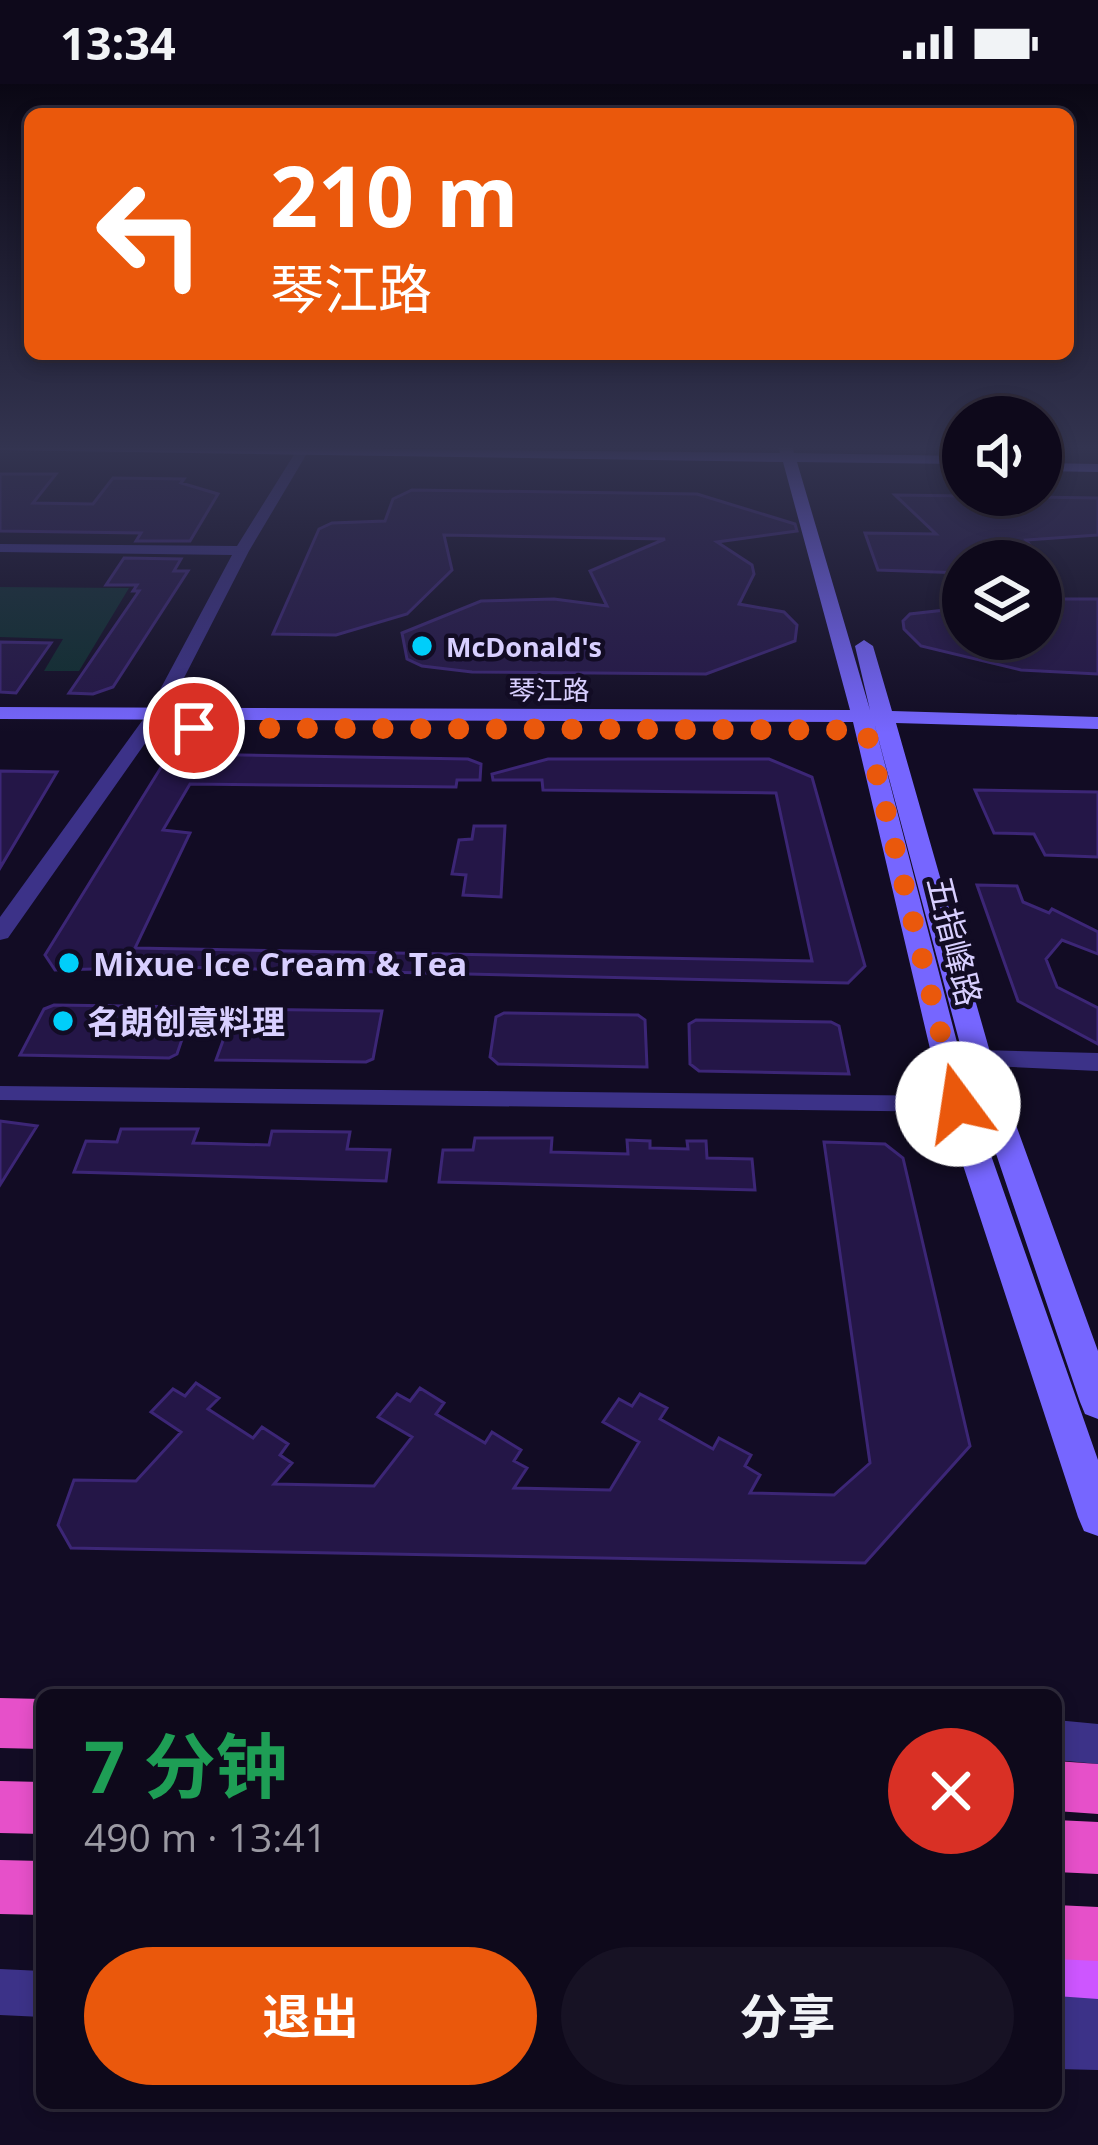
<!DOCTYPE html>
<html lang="zh">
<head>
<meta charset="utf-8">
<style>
  :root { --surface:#0e091b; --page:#171224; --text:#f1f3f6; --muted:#9b9aa3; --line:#2e2a3a; --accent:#ea580c }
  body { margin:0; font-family:"Open Sans","Noto Sans SC",sans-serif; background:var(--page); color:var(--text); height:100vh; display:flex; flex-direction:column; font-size:45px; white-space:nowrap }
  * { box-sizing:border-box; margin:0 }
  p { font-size:39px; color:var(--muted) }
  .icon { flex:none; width:66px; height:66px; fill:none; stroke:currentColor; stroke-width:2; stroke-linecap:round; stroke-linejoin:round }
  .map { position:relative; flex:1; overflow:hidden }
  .drawer { position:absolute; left:36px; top:1605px; width:1026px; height:420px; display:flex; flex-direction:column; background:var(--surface); border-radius:18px; box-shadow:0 6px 18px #0003,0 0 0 3px var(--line) }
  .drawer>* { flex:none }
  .hud { position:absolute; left:24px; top:24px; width:1050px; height:252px; border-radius:18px; box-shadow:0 6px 18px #0003,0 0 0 3px var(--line); background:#ea580c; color:#fff; overflow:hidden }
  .buttons { position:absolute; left:942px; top:312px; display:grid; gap:24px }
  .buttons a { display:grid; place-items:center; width:120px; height:120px; border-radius:50%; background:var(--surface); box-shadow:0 6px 18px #0003,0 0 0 3px var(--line); font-size:60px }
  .pin { position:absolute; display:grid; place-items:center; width:102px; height:102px; color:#fff; margin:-51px; border:6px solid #fff; border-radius:50%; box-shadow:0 3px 12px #0007 }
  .me { position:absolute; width:132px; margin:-66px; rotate:346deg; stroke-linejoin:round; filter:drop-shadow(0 0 9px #0008) }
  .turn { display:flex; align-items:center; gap:42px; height:252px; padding:0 48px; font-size:54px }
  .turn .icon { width:156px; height:156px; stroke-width:2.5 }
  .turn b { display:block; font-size:84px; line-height:102px }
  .round { display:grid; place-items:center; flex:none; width:126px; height:126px; border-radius:63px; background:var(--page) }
  .summary { display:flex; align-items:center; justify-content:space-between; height:204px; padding:0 48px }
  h1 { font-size:72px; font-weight:700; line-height:90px; color:#1e9e55 }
  .cta { display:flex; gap:24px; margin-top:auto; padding:24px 48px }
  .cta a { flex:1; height:138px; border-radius:72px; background:var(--accent); color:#fff; font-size:48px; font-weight:700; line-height:138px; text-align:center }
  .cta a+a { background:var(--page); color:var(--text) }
  .status { display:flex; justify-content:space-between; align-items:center; height:84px; padding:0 60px; background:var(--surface); direction:ltr }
  .status svg { height:33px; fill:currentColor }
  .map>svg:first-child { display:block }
</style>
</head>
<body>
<div class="status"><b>13:34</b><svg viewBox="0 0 49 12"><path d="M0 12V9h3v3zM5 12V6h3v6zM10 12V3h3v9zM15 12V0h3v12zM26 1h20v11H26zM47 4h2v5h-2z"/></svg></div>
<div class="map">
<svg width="1098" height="2061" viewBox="0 0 1098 2061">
  <rect width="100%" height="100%" fill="#120c24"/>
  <path fill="#0e2e2f" d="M0,503L129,504L79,587H44L63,555L0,553Z"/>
  <path fill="#241647" stroke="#3c2676" stroke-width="3" d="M0,390H56L33,419L93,420L113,394L184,395L181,399L218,410L190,457H136L141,449L0,447Z
    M412,406L697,410L795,440L797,447L717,458L752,481L754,490L739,520L784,528L797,541L795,557L706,590L472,588L422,582L407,575L402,549L481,517L554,515L607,522L590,487L665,455L444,451L452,486L407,530L336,551L273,550L319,445L332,439L385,437L393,415Z
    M895,411L1098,414V451L1026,456L1042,477H963V489L878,486L865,449L936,450Z
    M124,474L181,475L174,487H188L113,603L93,610L69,609L139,507H133L137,501H106Z
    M1041,515H1098V590L1021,586L921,562L904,545L903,537L910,530L963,524V555H1041Z
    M0,558L51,559L16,609L0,608Z
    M185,670L468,675L481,680L480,696H457L456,703L190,700L163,746L190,749L135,864L812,877L776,709L543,706L542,696H493L492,690L548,675H769L812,693L865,882L848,899L173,883L55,886L45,871L165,677Z
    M0,687L57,688L0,784Z
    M975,706L1098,708V773L1045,771L1034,750L994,749Z
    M474,742H505L501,813L463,811L466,791L452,790L459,756L472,755Z
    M977,801L1017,802L1023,818L1049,829L1052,825L1098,848V870L1062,856L1046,875L1057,903L1098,924V960L1018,917Z
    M54,921L193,923L177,970L169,974L20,971L44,925Z
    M242,925L382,927L373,975L366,978L216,976L233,929Z
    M504,929L638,931L645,936L647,983L498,980L490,973L496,933Z
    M696,936L831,938L839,942L849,990L699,987L690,980L689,940Z
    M0,1037L37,1042L0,1101Z
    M121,1045H198L193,1059L269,1061L272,1047L350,1048L347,1065L390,1066L386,1097L74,1088L86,1057L117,1058Z
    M475,1054H552L551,1068L628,1070L627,1056L650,1057V1064L688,1065L687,1057H706L707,1074L752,1075L755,1106L439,1098L443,1066H473Z
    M824,1058L885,1060L903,1074L970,1362L865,1479L71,1464L58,1441L74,1396L136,1397L181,1348L151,1328L173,1305L185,1312L196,1299L219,1314L208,1325L253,1354L262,1343L288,1360L280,1371L292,1379L274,1400L374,1402L412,1353L378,1333L397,1310L410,1317L420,1304L444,1319L436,1330L485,1359L492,1348L521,1366L514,1377L527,1384L514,1404L610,1406L639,1358L603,1338L619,1315L632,1322L640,1310L667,1324L660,1335L713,1365L719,1354L751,1371L745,1382L760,1391L750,1409L834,1411L870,1379Z"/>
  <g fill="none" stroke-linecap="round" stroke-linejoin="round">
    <path fill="#3c3288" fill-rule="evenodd" d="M0,1002L958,1012L968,1020L958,1028L0,1016Z"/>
    <path fill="#3c3288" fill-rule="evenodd" d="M300,361H312L249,467L165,631L8,854L0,856V833L147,630L232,471L0,468V460L237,462Z
      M978,966L1098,969V987L969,981L965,975Z
      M1056,1636L1098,1640V1680L1056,1676Z
      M0,1885L42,1887V1933L0,1931Z
      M1098,1897V1986L1056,1985V1903Z"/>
    <path fill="#7666ff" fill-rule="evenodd" d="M0,361L780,369L778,361H792L794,369L963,372V380L797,378L870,626L855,562L864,556L873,562L892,627L1098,633V645L896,639L992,975L1098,1267V1335L1085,1330L1080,1318L964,975L874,638L973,1020L1098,1376V1452L1084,1447L1078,1433L943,1020L853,638L0,635V623L850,626L783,378L0,366Z
      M1041,379L1098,380V388L1041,387Z"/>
    <path fill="#cd56ff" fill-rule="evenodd" d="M1056,1862L1098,1865V1915L1056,1912Z"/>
    <path fill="#e650c9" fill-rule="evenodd" d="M0,1614L42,1615V1665L0,1664Z
      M1056,1677L1098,1680V1730L1056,1727Z
      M0,1697L42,1698V1750L0,1749Z
      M1056,1736L1098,1738V1790L1056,1788Z
      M0,1776L42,1777V1831L0,1830Z
      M1056,1821L1098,1823V1877L1056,1875Z"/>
  </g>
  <linearGradient id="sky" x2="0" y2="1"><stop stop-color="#0a0714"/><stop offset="0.56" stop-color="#333450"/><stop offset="1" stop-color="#333450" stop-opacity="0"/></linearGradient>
  <rect width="1098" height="649" fill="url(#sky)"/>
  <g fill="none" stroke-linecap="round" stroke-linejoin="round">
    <path stroke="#ea580c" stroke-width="21" stroke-dasharray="0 37.8" d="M194,644L866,646L958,1020"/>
  </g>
  <g fill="#00cefa" stroke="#120c24" stroke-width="4.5">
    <circle cx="422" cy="562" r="12"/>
    <circle cx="69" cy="879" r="12"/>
    <circle cx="63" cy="937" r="12"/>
  </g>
  <g text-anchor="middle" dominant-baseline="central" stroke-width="9" stroke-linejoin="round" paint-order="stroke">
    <g font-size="27" font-weight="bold" fill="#d8cfff" stroke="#120c24" text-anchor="start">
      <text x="446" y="562">McDonald's</text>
    </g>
    <g font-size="27" fill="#d8cfff" stroke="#120c24">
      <text x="549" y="605">琴江路</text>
    </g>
    <g font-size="33" fill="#d8cfff" stroke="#120c24">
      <text transform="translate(955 857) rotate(76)">五指峰路</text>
    </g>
    <g font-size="33" font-weight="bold" fill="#d8cfff" stroke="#120c24" text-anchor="start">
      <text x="93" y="879">Mixue Ice Cream &amp; Tea</text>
      <text x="87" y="937">名朗创意料理</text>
    </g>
  </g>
</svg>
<div class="buttons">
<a><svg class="icon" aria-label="sound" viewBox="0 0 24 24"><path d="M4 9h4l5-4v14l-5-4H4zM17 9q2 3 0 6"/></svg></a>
<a><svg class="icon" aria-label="layers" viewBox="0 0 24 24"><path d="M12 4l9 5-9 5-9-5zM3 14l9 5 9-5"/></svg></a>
</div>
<div class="pin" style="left:194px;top:644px;background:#d93025"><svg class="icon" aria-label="arrive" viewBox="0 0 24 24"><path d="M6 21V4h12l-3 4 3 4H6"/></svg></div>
<svg class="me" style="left:958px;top:1020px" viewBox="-20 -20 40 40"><circle r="19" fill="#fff"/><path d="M0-13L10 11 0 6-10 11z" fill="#ea580c"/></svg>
<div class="hud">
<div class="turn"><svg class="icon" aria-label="left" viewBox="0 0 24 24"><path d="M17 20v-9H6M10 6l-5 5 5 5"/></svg><div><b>210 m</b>琴江路</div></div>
</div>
<section class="drawer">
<div class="summary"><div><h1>7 分钟</h1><p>490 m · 13:41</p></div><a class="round" style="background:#d93025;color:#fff"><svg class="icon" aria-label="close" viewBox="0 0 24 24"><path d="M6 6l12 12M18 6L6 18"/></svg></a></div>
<div class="cta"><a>退出</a><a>分享</a></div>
</section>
</div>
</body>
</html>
